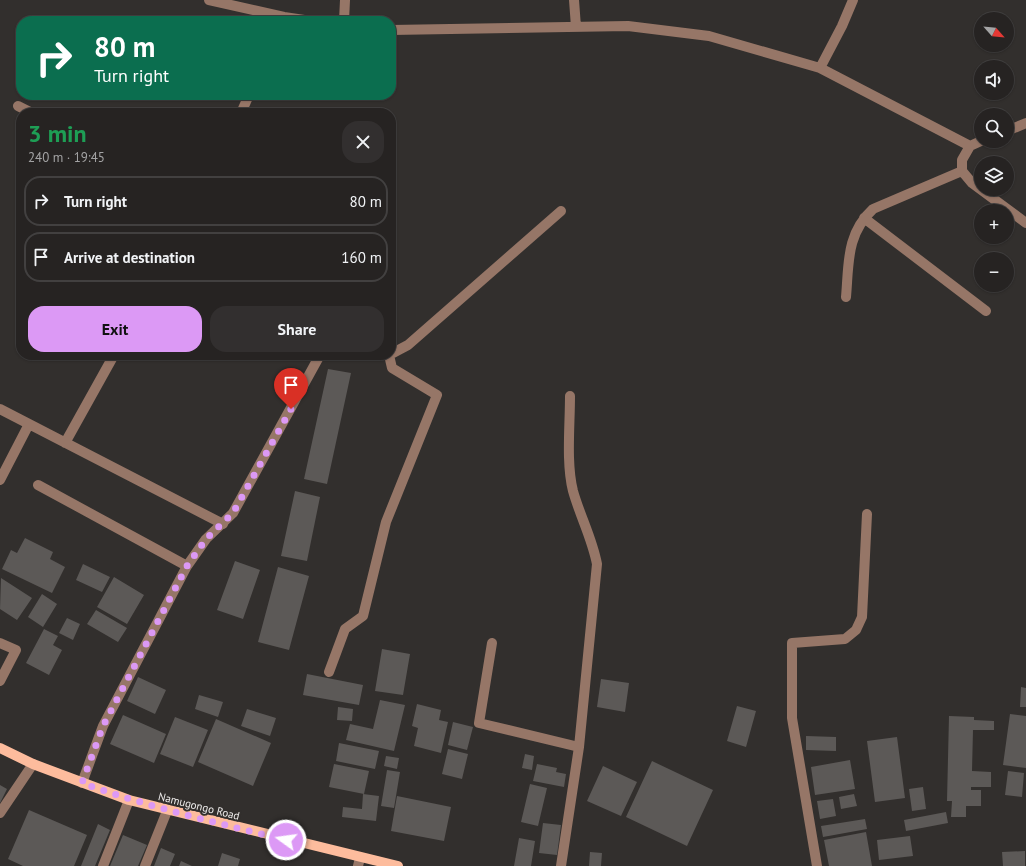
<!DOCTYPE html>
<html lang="en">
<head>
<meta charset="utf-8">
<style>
  :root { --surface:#262322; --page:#322f2f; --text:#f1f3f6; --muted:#a4a4a5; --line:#424040; --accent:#dc99f5 }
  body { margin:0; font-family:"PT Sans",sans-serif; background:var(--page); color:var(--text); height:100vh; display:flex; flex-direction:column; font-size:15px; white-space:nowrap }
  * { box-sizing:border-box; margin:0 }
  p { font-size:13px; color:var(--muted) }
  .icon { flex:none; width:22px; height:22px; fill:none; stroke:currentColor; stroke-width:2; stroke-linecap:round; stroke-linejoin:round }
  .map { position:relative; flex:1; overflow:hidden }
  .drawer { position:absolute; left:16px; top:108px; width:380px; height:252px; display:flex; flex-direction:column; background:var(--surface); border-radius:16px; box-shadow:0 1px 3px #0004,0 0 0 1px var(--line) }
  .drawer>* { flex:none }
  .banner { position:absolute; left:16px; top:16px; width:380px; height:84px; border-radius:16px; box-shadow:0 1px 3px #0004,0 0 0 1px var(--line); background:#0b6e4f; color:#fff; overflow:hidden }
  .needle { width:26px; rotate:117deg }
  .tools { position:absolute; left:974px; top:12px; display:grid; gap:8px }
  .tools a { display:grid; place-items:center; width:40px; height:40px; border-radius:50%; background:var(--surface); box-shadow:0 1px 3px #0004,0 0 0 1px var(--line); font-size:20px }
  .pin { position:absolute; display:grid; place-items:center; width:34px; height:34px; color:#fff; margin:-41px -17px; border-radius:50% 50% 50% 0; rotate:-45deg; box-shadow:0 0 4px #0007 }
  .pin .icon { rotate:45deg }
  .me { position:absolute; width:44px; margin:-22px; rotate:284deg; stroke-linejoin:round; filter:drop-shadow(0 0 3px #0008) }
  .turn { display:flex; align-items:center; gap:14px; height:84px; padding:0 12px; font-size:18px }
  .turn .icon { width:52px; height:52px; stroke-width:2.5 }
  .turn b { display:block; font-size:28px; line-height:34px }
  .round { display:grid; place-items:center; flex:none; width:42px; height:42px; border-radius:16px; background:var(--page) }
  .overview { display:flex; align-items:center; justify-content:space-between; height:68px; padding:0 12px }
  h1 { font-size:24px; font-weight:800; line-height:30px; color:#1e9e55 }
  .action { display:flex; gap:8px; margin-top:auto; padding:8px 12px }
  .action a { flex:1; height:46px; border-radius:16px; background:var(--accent); color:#111; font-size:16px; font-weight:800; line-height:46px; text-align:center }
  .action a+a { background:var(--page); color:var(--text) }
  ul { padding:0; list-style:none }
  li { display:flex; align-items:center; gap:12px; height:50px; margin:0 8px 6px; padding:0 4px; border:2px solid var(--line); border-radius:16px }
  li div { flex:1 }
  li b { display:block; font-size:15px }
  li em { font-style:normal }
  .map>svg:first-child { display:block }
</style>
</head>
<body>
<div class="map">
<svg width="1026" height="866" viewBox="0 0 1026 866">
  <rect width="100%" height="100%" fill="#322f2d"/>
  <path fill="#5c5957" d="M328,369L351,373L327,484L304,479Z
    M295,491L320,497L307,561L281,556Z
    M25,538L53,552L50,559L65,567L52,593L2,569L11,550L17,553Z
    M235,561L260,570L243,619L217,610Z
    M83,564L110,577L102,592L76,580Z
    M278,567L309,576L289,650L258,642Z
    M114,577L144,595L127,624L97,607Z
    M1,578L32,598L17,620L0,609Z
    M42,594L57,604L43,627L28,617Z
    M96,610L127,628L118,642L87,624Z
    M67,618L80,624L73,640L59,633Z
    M44,629L58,636L53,645L62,650L49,675L26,663Z
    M382,649L410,654L403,695L375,691Z
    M307,674L363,685L359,705L303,695Z
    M138,677L166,690L155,714L127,701Z
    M601,679L629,683L625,712L597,707Z
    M1021,687L1026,688V707H1020Z
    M199,695L223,702L218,717L195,709Z
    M380,700L405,705L394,751L346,740L350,724L373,729Z
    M417,704L441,710L439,720L448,722L441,753L414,746L418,728L412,726Z
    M737,706L756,711L746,747L727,741Z
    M338,707L353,709L352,721L337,720Z
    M247,709L276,718L270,736L241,726Z
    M1010,714L1026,716V768L1003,765Z
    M123,715L166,734L154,763L110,744Z
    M949,716L974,717V720L994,721V730H973L972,771L991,772V787H971V790H981V806H966V817H951L952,801H947Z
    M175,717L208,730L193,767L160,754Z
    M216,719L271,743L253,786L198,762Z
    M453,722L473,727L467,750L448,745Z
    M806,736L836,737V751L806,750Z
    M897,737L905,798L875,802L867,741Z
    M339,743L379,751L375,769L336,761Z
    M448,749L468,754L462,779L442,774Z
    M525,754L534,756L532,770L522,768Z
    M386,756L399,758L397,769L384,766Z
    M850,760L855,789L815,795L811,767Z
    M652,761L713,790L687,846L626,817Z
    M334,764L369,771L364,794L329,787Z
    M537,764L557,768L556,772L566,774L564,787L533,781Z
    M603,766L637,782L621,816L587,801Z
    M387,770L400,772L394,808L381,806Z
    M1008,771L1024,773L1022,797L1005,795Z
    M530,784L547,788L538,826L521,822Z
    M0,785L7,789L0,803Z
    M923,787L926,809L912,811L909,789Z
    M363,794L379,796L376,821L342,817L343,807L362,809Z
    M854,794L857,806L841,809L839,797Z
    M397,796L451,807L444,841L391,831Z
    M833,799L836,816L820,819L817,801Z
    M29,810L87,835L74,866H23L8,859Z
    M946,812L948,823L906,831L904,820Z
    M865,819L867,829L823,837L821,826Z
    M543,823L561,825L557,855L539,853Z
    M98,824L110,830L95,866H81Z
    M866,832L872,866H829L824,840Z
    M123,835L147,845L138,866H110Z
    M910,836L913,856L879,860L877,840Z
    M519,838L535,841L531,866H514Z
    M161,848L175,854L170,866H154Z
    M1025,851V866H1003L1002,852Z
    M590,852L602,853L601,866H589Z
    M222,853L240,859L238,866H218Z
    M181,861L192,866H179Z"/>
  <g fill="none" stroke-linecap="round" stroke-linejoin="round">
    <path stroke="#967667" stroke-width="10" d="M209,0L284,17L311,21
      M574,0L576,27
      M344,21L345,0
      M391,30L628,26L709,36L820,68L970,146L981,141
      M820,68L842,26L853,0
      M18,106L32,113
      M241,113L249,95
      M1007,131L1026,123
      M970,146L962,160V171L972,183L1026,223
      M864,218L986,311
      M846,297C849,263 846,234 873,209L962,171
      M391,354L408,345L561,211
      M0,409L223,524
      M65,443L114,355
      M0,480L29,424
      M38,485L187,566
      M0,643L16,650L0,681
      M492,643L479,723L579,747
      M329,672L345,629L363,616L386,522L437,395L392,368L389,355
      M82,783L103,726L187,566L206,539L233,513L320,355
      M0,813L33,764
      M103,866L129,800
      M145,866L167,811
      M358,866L360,858
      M561,866L579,747L597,564C592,538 580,516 573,491C566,463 570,426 570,396
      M817,866L792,718V643L845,639L856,630L862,617L867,514"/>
    <path stroke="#fdbc9d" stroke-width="10" d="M0,748L33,764L129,800L398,866"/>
  </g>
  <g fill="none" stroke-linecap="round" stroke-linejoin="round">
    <path stroke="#dc99f5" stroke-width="7" stroke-dasharray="0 12.6" d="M286,840C217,823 149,807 82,783L103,726L187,566L206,539L233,513L291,409"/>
  </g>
  <g text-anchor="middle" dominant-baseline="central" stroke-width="4" stroke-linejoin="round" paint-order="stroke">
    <g font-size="11" fill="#eeeceb" stroke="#322f2d">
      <text transform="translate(199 806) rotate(14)">Namugongo Road</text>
    </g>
  </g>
</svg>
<div class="tools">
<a><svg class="needle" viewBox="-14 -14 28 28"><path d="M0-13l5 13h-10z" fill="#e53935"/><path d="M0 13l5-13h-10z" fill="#a4a4a5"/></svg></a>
<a><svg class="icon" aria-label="sound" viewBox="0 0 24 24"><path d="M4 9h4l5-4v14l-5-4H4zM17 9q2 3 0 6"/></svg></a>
<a><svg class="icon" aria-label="search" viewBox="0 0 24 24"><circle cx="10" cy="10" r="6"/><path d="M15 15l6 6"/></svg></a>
<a><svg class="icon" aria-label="layers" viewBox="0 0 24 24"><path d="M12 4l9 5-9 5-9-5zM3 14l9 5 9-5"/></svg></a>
<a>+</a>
<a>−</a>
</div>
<div class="pin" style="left:291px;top:409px;background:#d93025"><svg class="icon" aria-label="arrive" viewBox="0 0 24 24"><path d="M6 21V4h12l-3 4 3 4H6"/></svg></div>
<svg class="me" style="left:286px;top:840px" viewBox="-20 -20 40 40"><circle r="17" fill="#dc99f5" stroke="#fff" stroke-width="3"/><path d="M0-11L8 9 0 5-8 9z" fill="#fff"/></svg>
<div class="banner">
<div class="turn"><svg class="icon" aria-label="right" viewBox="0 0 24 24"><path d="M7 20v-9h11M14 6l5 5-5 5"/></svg><div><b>80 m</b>Turn right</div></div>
</div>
<section class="drawer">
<div class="overview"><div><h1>3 min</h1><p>240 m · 19:45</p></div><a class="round"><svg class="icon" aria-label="close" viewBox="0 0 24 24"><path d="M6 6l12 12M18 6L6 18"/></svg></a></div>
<ul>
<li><svg class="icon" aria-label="right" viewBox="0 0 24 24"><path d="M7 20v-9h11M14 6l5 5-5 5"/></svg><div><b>Turn right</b></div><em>80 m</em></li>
<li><svg class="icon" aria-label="arrive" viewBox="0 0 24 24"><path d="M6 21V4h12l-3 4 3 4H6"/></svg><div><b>Arrive at destination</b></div><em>160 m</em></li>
</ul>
<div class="action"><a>Exit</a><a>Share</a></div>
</section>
</div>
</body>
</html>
